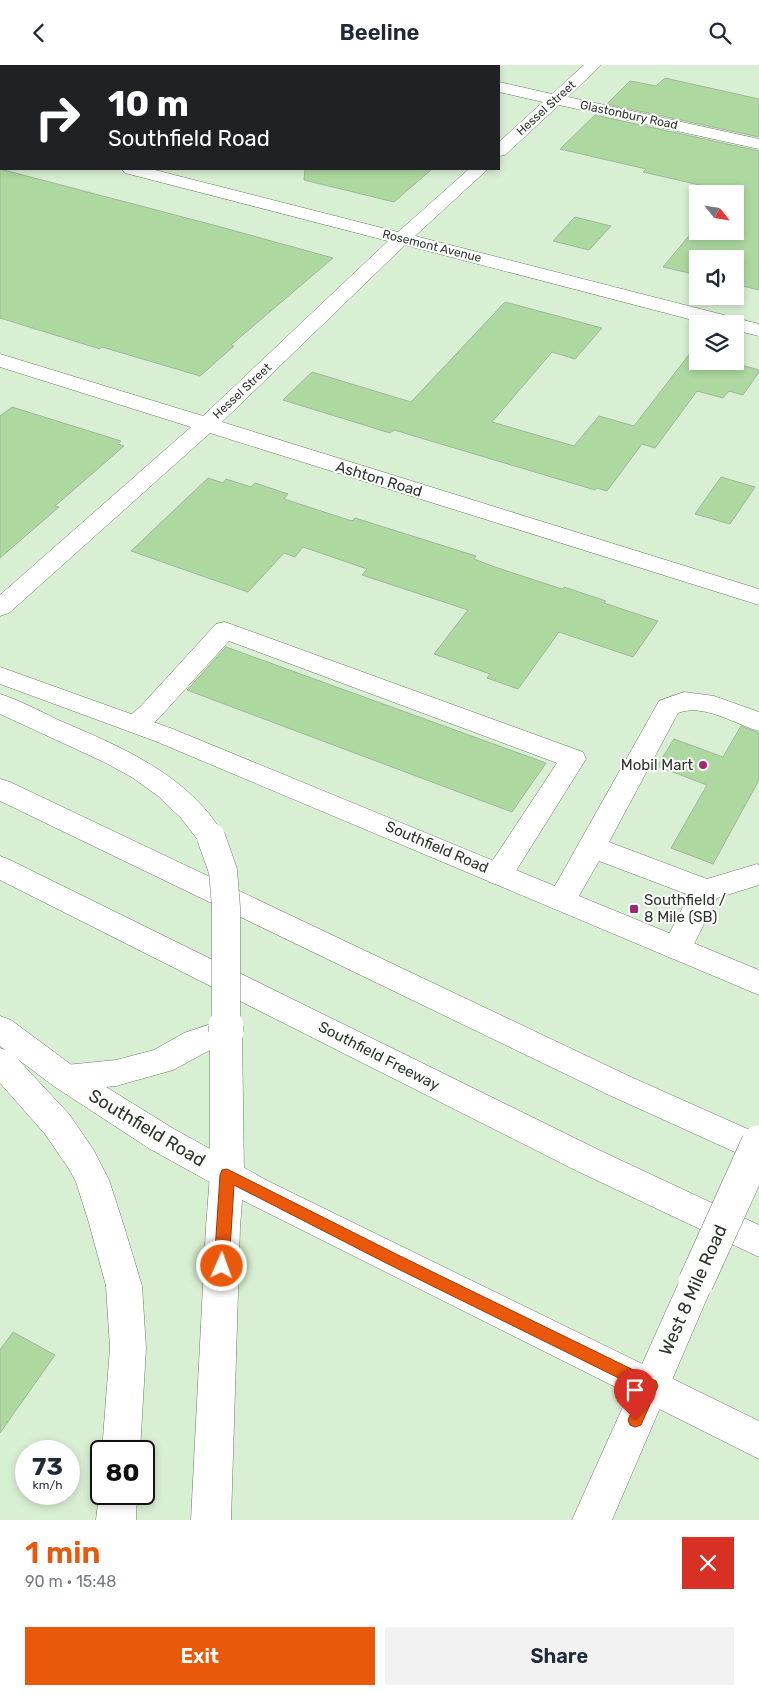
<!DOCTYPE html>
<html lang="en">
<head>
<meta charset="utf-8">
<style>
  :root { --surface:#fff; --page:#f2f2f3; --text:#1f2937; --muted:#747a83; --accent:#ea580c }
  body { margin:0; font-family:Rubik,sans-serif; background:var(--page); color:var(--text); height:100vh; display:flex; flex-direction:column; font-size:19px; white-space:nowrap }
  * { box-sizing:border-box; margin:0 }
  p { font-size:16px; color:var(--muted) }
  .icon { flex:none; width:28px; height:28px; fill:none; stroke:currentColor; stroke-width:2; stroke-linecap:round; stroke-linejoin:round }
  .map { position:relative; height:1455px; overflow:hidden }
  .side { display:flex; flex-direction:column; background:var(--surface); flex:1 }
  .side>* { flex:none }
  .guide { position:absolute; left:0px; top:0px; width:500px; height:105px; box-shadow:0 2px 8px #0003; background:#202124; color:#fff; overflow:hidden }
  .needle { width:32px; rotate:120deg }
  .controls { position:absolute; left:689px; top:120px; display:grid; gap:10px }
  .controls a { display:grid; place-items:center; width:55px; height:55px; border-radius:0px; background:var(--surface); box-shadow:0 2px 8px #0003; font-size:25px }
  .speed { position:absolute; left:15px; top:1375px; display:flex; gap:10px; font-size:25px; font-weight:700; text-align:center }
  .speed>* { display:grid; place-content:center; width:65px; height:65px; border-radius:50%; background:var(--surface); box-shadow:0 2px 8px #0003; line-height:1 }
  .speed small { font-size:12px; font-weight:400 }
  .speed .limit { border:2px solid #111; border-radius:8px; background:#fff; color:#111 }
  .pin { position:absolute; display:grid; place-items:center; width:42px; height:42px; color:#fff; margin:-51px -21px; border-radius:50% 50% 50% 0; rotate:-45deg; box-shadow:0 0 5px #0007 }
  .pin .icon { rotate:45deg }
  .me { position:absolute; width:55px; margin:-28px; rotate:2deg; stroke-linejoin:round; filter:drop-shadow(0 0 4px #0008) }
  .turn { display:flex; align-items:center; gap:18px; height:105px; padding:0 25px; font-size:22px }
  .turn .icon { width:65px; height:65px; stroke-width:2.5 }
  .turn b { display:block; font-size:35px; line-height:42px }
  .round { display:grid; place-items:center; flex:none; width:52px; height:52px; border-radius:0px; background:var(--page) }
  .head { display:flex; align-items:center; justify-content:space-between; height:85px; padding:0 25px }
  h1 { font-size:30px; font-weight:600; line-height:38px; color:var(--accent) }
  .cta { display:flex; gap:10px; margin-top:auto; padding:10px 25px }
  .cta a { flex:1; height:58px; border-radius:0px; background:var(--accent); color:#fff; font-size:20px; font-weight:600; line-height:58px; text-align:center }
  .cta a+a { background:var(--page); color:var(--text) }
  header { display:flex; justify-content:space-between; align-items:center; height:65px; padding:0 25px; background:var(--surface); font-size:22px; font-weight:600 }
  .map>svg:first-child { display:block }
</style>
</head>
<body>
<header><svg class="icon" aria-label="back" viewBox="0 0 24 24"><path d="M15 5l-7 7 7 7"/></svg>Beeline<svg class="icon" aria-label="search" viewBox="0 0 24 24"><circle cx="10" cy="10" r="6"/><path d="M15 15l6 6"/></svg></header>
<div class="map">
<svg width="759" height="1455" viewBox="0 0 759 1455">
  <rect width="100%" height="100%" fill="#d9efd3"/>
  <path fill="#add9a0" stroke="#a1b69c" d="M665,13L759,34V72L607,39L630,16L656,21Z
    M595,50L759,86V225L735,219V194H698V210L663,202L698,160V166H735V129H724L726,126L643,107L646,104L560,84Z
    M0,104L217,161L333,193L231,280L234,281L200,311L102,282L100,284L0,253Z
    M305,104H432L394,137L304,115Z
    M575,152L611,161L589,185L553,176Z
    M505,237L602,263L575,294L552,287L492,357L574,381L599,351L634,361L691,287L698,288V296H727L759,305V307L743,330L729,326L723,333L697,326L655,383L642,379L607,426L597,423L595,425L394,365L390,368L283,335L312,307L411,337Z
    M12,342L121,376L118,379L124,381L55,441L59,442L0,493V351Z
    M721,412L755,422L730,459L695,449Z
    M208,413L223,418L226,414L251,422L255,418L288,429L284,434L352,456L355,453L476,491L474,494L495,502L562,524L564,522L606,536L604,538L658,556L633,592L559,567L518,624L487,613L490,609L434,589L468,545L362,510L367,504L303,482L295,492L284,488L248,527L131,486Z
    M226,582L546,698L512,747L187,625Z
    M741,661L759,668V715L713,799L671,783L707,720L657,701L674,674L723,692Z
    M13,1267L55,1290L0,1368V1285Z"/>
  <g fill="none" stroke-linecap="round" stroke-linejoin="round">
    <defs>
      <path id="minor" d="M392,0H413L414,1H393Z
        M584,0H601L568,32L759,74V84L559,40L505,90L499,91V77L543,37L499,27V17L552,29Z
        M0,65H1V75H0Z
        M122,104H151L398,167L469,104H488L415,171L759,259V271L735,265V259H708L405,180L222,357L759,524V540L210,368L9,548L0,551V530L191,362L0,302V289L203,351L388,176L125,108Z
        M225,557L583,687L586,694L509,817L499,820L489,817L485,809L489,801L557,698L229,576L159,653L145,665L136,668L127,665L123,659L127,653L141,641L216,559Z
        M684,627L714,631L759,647V666C734,659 704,638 678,648L609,777L707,814L757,799L759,800V820L717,833L688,891L677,895L666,891L662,883L689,830L599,796L572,843L562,846L552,843L547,835L659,636Z"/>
      <path id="major" d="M0,602L173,664L759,905V930L155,676L0,619Z
        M0,951L11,955L77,1004L174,1064L268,1116L759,1356V1394L244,1136L150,1084L55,1022L0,981Z"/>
      <path id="highway" d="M0,629C19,635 38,645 56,654C119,681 189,709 225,772L221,779L211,782L201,779L181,753L158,731L133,713L106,698L0,649Z
        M0,714L10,717L631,1012L759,1069V1098L609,1030L0,736Z
        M0,791L10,795L601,1086L759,1160V1192L577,1106L0,815Z
        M226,954L237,958L242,967L244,1110L240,1162L231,1455H191L206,1162L210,1110V985L173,1005L116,1021L66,1026L55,1022L50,1013L55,1004L66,1000L116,995L154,985L184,968Z
        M0,983L11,987L69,1049L93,1084L109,1115L123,1158L142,1221L146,1283L140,1386H102L110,1283L106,1221L89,1158L76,1117L69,1104L45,1069L0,1018Z
        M696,1201L708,1206L714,1217L612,1455H572L684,1206Z
        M101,1423V1429H137L136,1455H96L99,1429Z"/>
    </defs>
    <use href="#minor" stroke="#697c64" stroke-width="1"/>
    <use href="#major" stroke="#697c64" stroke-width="1"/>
    <use href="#highway" stroke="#697c64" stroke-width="1"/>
    <use href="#minor" fill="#fff" fill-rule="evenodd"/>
    <use href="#major" fill="#fff" fill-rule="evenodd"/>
    <use href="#highway" fill="#fff" fill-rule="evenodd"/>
    <defs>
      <path id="highway-bridge-far1" d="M211,772L223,806L226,842V963"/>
      <path id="highway-bridge" d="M226,961V967
        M696,1217L759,1078"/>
    </defs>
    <use href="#highway-bridge-far1" stroke="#697c64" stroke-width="29" stroke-linecap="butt"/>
    <use href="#highway-bridge" stroke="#697c64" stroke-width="36" stroke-linecap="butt"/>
    <use href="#highway-bridge-far1" stroke="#fff" stroke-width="28"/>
    <use href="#highway-bridge" stroke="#fff" stroke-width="35"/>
  </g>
  <path fill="#ea580c" stroke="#983908" d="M227,1104L398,1190L656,1316L658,1321L641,1360L635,1362L630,1360L628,1355L641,1324L388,1199L234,1120L229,1201L227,1206L222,1208L216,1206L214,1201L220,1110L222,1105Z"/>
  <g fill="#a32577" stroke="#fff" stroke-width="2">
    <circle cx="703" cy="700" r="5"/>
    <rect x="629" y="839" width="10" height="10" rx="2.5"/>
  </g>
  <g text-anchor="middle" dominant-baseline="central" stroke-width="4" stroke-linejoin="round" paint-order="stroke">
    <g font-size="12" fill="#2d362b" stroke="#fff">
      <text transform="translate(546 43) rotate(-42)">Hessel Street</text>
      <text transform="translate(629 50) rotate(12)">Glastonbury Road</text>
      <text transform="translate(432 181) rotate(14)">Rosemont Avenue</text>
      <text transform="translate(242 326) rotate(-43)">Hessel Street</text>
    </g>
    <g font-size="15" fill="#2d362b" stroke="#fff">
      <text transform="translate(379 414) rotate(17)">Ashton Road</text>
      <text transform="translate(437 782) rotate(23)">Southfield Road</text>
      <text transform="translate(379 991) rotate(27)">Southfield Freeway</text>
    </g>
    <g font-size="15" fill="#2d362b" stroke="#fff" text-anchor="end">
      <text x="693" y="700">Mobil Mart</text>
      <text x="644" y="835" text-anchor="start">Southfield /<tspan x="644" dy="17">8 Mile (SB)</tspan></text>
    </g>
    <g font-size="18" fill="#2d362b" stroke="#fff">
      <text transform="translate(147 1063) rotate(31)">Southfield Road</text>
      <text transform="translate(693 1225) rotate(-66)">West 8 Mile Road</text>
    </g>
  </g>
</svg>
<div class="controls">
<a><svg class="needle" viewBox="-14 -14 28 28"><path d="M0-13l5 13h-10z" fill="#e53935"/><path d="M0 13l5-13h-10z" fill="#747a83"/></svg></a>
<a><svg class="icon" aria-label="sound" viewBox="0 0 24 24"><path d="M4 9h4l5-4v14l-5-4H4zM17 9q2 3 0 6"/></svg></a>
<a><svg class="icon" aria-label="layers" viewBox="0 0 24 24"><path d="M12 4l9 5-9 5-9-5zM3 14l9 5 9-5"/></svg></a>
</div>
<div class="speed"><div>73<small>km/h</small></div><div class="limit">80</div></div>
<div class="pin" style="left:635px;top:1355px;background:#d93025"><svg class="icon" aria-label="arrive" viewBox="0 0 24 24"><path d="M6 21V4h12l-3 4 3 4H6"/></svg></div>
<svg class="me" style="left:222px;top:1201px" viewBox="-20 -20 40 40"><circle r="17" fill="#ea580c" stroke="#fff" stroke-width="3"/><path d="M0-11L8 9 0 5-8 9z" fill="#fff"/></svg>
<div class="guide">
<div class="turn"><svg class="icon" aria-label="right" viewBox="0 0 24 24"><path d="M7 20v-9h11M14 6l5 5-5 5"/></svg><div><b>10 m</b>Southfield Road</div></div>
</div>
</div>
<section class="side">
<div class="head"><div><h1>1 min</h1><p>90 m · 15:48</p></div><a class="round" style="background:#d93025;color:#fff"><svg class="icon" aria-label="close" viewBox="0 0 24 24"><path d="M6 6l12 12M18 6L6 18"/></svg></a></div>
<div class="cta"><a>Exit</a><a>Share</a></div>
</section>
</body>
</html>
